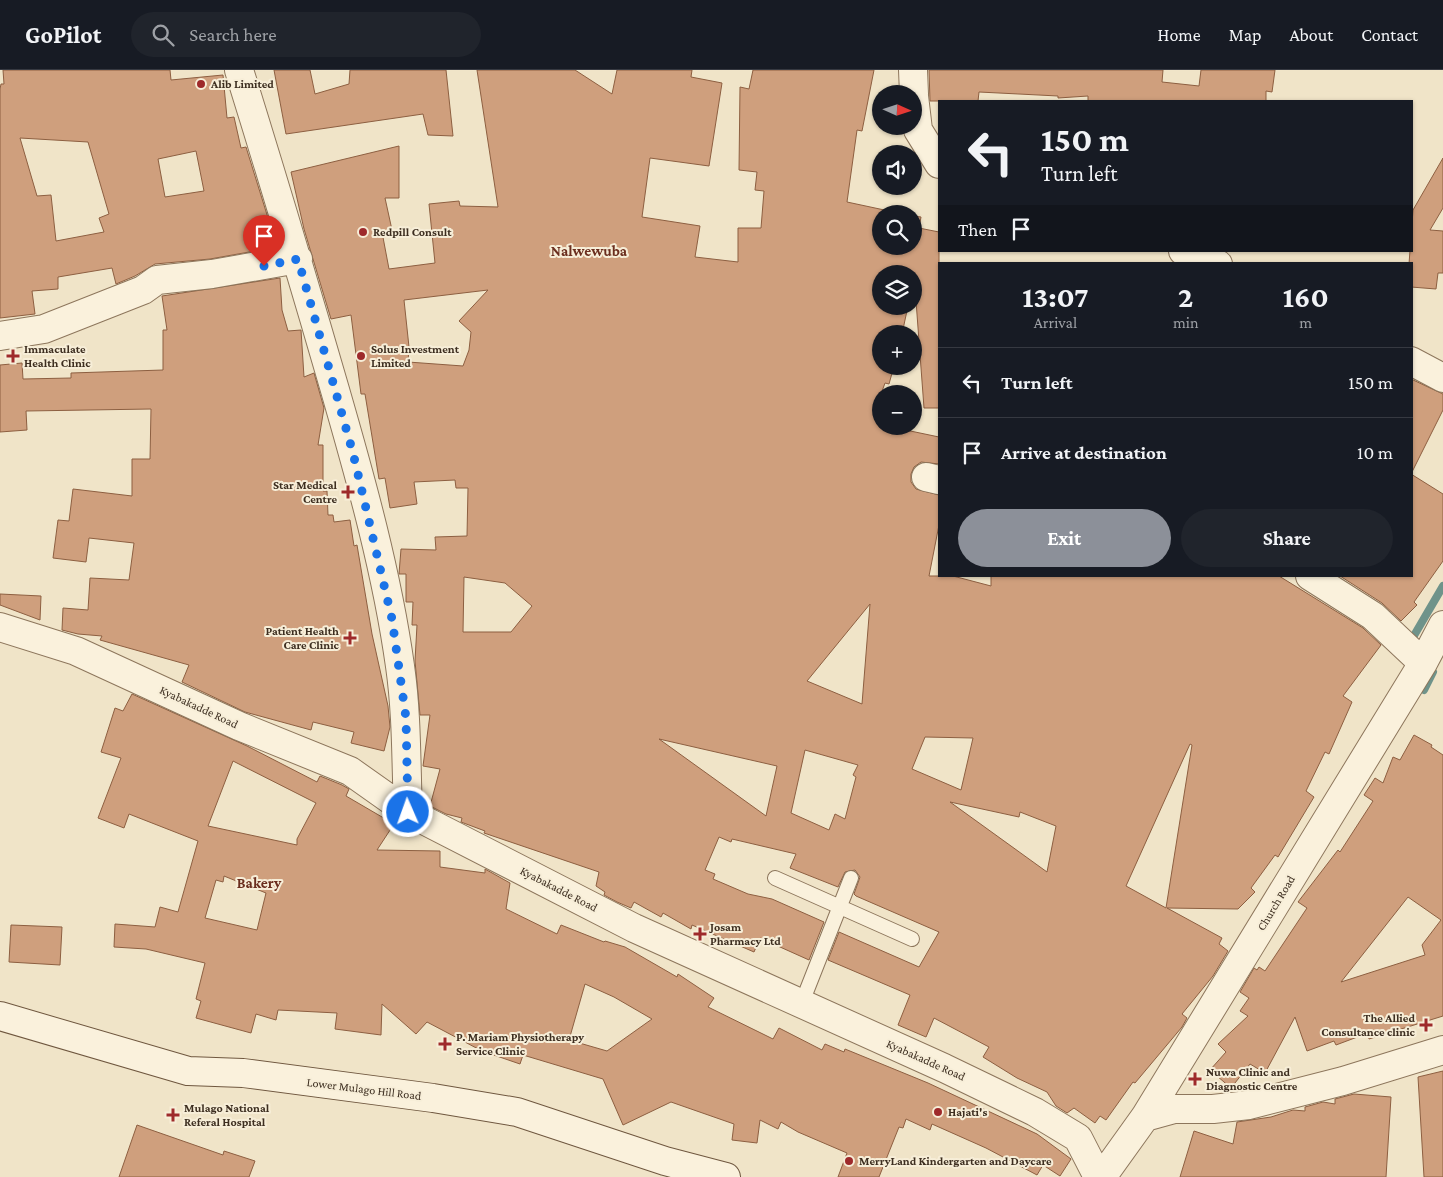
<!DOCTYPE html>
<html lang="en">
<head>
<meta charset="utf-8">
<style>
  :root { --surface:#171b24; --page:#20242c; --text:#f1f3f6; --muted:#9ea1a6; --line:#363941; --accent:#8c9099 }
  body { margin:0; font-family:"Crimson Pro",serif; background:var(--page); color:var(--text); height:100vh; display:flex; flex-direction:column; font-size:19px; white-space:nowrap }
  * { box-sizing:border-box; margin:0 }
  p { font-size:16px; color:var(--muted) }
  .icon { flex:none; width:28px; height:28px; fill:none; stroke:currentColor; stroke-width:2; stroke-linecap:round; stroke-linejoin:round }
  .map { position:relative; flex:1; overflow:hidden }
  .side { position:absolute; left:938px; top:192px; width:475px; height:315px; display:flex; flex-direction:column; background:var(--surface); border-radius:0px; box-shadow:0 1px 4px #0004 }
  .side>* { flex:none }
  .banner { position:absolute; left:938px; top:30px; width:475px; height:152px; border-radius:0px; box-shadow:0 1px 4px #0004; background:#171b24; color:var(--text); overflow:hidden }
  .needle { width:32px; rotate:93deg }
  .buttons { position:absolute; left:872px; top:15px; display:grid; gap:10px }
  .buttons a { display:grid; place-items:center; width:50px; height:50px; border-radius:50%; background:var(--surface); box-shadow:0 1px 4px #0004; font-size:25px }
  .pin { position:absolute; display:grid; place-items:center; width:42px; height:42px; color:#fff; margin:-51px -21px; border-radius:50% 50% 50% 0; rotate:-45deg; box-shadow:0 0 5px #0007 }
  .pin .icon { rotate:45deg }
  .me { position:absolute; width:55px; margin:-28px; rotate:358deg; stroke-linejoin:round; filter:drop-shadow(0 0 4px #0008) }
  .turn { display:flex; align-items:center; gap:18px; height:105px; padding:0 20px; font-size:22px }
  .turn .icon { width:65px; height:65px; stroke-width:2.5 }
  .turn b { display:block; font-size:35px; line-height:42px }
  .then { display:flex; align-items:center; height:48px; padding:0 20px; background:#0003; gap:10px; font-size:19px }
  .eta { display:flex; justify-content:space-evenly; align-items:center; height:85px; text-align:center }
  .eta b { font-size:30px; font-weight:700; line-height:35px }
  .cta { display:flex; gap:10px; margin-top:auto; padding:10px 20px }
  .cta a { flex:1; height:58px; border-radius:30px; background:var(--accent); color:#fff; font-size:20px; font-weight:700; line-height:58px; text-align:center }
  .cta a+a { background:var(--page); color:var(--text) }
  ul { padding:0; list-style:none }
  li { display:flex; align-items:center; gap:15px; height:70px; padding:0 20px; border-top:1px solid var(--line) }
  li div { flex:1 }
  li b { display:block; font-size:19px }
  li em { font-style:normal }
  header { display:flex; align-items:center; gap:30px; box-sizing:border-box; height:70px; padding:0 25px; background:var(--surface); border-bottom:1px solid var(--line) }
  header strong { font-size:24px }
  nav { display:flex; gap:28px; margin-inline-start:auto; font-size:18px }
  .search { width:350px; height:45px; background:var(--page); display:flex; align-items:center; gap:12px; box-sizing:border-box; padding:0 18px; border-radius:28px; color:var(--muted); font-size:19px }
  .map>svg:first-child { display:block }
</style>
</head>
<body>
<header>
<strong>GoPilot</strong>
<div class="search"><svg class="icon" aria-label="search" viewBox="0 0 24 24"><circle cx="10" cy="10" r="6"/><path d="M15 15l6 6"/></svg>Search here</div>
<nav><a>Home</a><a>Map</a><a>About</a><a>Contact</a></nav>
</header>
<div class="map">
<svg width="1443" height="1107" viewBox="0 0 1443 1107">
  <rect width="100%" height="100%" fill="#f0e4c8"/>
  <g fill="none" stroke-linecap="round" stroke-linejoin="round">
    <path stroke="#6f938a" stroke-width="8" d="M1412,569L1443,516
      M1424,620L1433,602"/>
  </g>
  <path fill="#cf9f7d" stroke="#8d5f41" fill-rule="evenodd" d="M3,0H170L171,10L223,5L227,48L234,47L241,78L246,77L277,177L210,189L155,194L135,206L116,214L112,198L58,207V219L32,221L35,244L0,248V19L1,14H4ZM20,68L88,72L109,144L99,148L104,162L56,171L51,125L37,126ZM196,81L204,121L165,127L158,89Z
    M274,0H310L315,24L349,14L350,0H446L453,66L428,65L423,44L286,64Z
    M477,0H575L612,24L617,0H692L691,7L722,13L709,96L650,88L642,147L700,156L695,187L738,192V158H761L764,121L755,120L757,102L739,100L740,17L749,19L753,0H874L862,61L857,60L847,132L903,144H881V176H914V146L921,147L919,158L939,162V338H924L914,204H881V236H908L902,264H881V296H894L889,314L885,313L881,324L877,354L939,367V394L921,392L914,397L911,404V412L916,419L939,425V455L929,506H953L991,516V506H1279L1363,558L1381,575L1343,626L1352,632L1329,684L1325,682L1306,721L1314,727L1278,787L1275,785L1251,818L1255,822L1238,839L1167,838L1222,868L1219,874L1228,881L1213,906L1182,944L1187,948L1182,957L1135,1013L1133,1012L1106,1050L1100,1046L1095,1053L1074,1038L1067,1043L1056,1036L1047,1022L1017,1008L983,987L989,977L934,948L926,967L898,955L910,925L828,890L839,862L919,897L939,862L856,826L854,824L860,807L855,800L845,802L838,817L790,798L796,784L732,769L731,772L719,767L705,800L715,804L713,809L748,824L772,829L824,852L809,890L760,868L754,882L692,855L691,859L663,843L661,847L634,832L631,838L617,832L604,825L605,822L596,816L599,802L484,763L485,761L461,752L462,748L446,744L430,736L440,699L423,696L430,645H420L415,591L417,555H412L413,532H406V504H399L401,479L436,480L435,467L467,466L468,418H456L455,410L414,412L417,434L390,438L385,408L379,409L365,324H361L351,245L331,249L304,159L291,102L399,76V128H385L392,160L382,162L389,199L435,193L429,134L459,131L460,136L498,137ZM488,220L459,251L471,262L469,280L463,296L408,292L409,277L404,230ZM464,507L505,513L532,536L511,562H463ZM870,534L862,634L807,611ZM925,667L973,668L961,720L912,699ZM659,669L777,696L766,746ZM1190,674L1192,675L1166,838L1126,816ZM805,680L858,695L853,705L856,707L845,749L835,744L829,760L791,743ZM950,732L1019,747L1020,742L1056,756L1047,802Z
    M929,0H1163L1162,12L1199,16L1201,0H1275L1272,22L1266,21V31H1088V26L1058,28V26L979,22L978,31H930Z
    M1443,88V138L1430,160L1443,161V203H1438L1436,219L1411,217V194H1409L1413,140Z
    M280,208L282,240L288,261L301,260L304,307L314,303L324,338L318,375H323V421H327L328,445H333L334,452L350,450L354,476L357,475L372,564L388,636L390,657L384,681L351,673L354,662L313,652L311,660L245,642L182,612L189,595L100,570L102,566L78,564L62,560L63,538L88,540L90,508L129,510L134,473L89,468L86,492L53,488L58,450L69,451L73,419L132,426V389H150L151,339L26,341L27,360L0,362V295L22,293L23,309L71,308V303L163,300V260H167L162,226Z
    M1411,309L1443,324V340L1411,404Z
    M1411,404L1443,424V491L1414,532L1417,535L1401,551L1382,533L1340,506H1411Z
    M0,524L41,526L40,550L0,535Z
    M132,624L247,676L317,712L320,706L342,715L349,719L346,726L394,754L377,780L440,781V797L485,803V799L510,813L506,839L557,864L561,855L604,872L605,871L625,877L677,907L678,904L714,928L708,937L773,969L779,958L822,980L825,974L844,982L845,979L928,1013L1037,1064L1071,1089L1060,1106L1043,1095L1037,1105L986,1078L932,1054L930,1060L906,1049L903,1058L899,1057L879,1107H838L847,1083L798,1062L781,1052L778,1059L760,1050L757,1073L732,1070L734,1054L671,1032L623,1055L603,1009L523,985L520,994L482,981L427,952L416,964L382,934L381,965L335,959L337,943L278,940L276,950L256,944L251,963L196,948L201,931L196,929L205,893L146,879L114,877L115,854L155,857L160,837L178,842L198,771L129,744L124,758L98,748L121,688L101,682L115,638L123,641ZM233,691L316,733L297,769V775L208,756ZM224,806L266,823L257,860L205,848L216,810L223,812ZM585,914L614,927L652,949L607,981L569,970Z
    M1414,665L1432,675L1431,677L1443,685V946L1369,969L1368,963L1336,975L1334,971L1307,981L1295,947L1265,1003L1250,994L1231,1018L1210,1000L1226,982L1218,974L1248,946L1240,941L1249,928L1240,922L1254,898L1257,900L1259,897L1265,901L1307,838L1298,832L1338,780L1340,782L1373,731L1364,725L1375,708L1383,713L1393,687L1400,690ZM1408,827L1441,850L1422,875L1425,885L1341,912Z
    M11,855L62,857L60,895L9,892Z
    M1443,1001V1107H1424L1418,1007Z
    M1354,1024L1391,1027L1386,1107H1180L1194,1061L1233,1074L1237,1052L1271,1047L1293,1040L1305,1041V1037L1323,1032L1335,1034V1029Z
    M137,1055L223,1085L224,1081L255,1091L249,1107H119Z"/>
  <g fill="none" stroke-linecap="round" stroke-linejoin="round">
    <defs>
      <path id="lane" d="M775,808L912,869
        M801,935L851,808"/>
      <path id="street" d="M239,0C272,106 304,213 335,320C361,410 387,503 400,596C407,645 406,693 408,742
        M913,0L914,24
        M914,26L918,60L939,94
        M1183,181L1218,194
        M0,266L44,259L143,220L157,210L212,204L298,189
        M1411,291L1443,308
        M926,407L939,410
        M1310,506L1373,546L1423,593
        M0,557L76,581L239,656L350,701L408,742L634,858L944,998L1035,1042L1078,1068L1098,1107
        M1145,1047L1174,1039H1213L1249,1035L1343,1011L1443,980
        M1102,1107L1145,1047L1423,593L1443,555"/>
      <path id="secondary" d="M0,946L188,1001L243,1003L433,1028L517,1042L665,1091L726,1107"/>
    </defs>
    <use href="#lane" stroke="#8d765c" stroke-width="16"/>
    <use href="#street" stroke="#8d765c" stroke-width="30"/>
    <use href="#secondary" stroke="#6f573f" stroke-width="30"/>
    <use href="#lane" stroke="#faf1dc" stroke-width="14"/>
    <use href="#street" stroke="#faf1dc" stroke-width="28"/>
    <use href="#secondary" stroke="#faf1dc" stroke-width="28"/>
  </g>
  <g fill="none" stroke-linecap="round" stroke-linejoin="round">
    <path stroke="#1a73e8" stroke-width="9" stroke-dasharray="0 16.2" d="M264,196L298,189L353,383L392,549L406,648L408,742"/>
  </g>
  <g fill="#9e2a2b" stroke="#f7eed8" stroke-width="2">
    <circle cx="201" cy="14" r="5"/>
    <circle cx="363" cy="162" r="5"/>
    <path d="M10.5 278.5h5v5h5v5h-5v5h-5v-5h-5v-5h5z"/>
    <circle cx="361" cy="286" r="5"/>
    <path d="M345.5 414.5h5v5h5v5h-5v5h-5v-5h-5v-5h5z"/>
    <path d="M347.5 560.5h5v5h5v5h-5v5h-5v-5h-5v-5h5z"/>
    <path d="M697.5 856.5h5v5h5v5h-5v5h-5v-5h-5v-5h5z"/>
    <path d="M1423.5 947.5h5v5h5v5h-5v5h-5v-5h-5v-5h5z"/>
    <path d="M442.5 966.5h5v5h5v5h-5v5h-5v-5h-5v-5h5z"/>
    <path d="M1192.5 1001.5h5v5h5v5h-5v5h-5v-5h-5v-5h5z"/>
    <circle cx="938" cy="1042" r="5"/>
    <path d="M170.5 1037.5h5v5h5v5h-5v5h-5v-5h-5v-5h5z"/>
    <circle cx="849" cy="1091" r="5"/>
  </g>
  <g text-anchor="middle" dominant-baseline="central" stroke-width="4" stroke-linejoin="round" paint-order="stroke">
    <g font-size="12" font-weight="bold" fill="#3d2e20" stroke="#f7eed8" text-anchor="start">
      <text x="211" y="14">Alib Limited</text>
      <text x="373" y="162">Redpill Consult</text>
      <text x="24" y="279">Immaculate<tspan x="24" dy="14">Health Clinic</tspan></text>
      <text x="371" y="279">Solus Investment<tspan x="371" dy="14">Limited</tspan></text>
      <text x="337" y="415" text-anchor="end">Star Medical<tspan x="337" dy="14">Centre</tspan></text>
      <text x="339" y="561" text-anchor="end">Patient Health<tspan x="339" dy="14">Care Clinic</tspan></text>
      <text x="710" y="857">Josam<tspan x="710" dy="14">Pharmacy Ltd</tspan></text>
      <text x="1415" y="948" text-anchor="end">The Allied<tspan x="1415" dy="14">Consultance clinic</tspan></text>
      <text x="456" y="967">P. Mariam Physiotherapy<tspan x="456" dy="14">Service Clinic</tspan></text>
      <text x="1206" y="1002">Nuwa Clinic and<tspan x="1206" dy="14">Diagnostic Centre</tspan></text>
      <text x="184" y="1038">Mulago National<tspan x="184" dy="14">Referal Hospital</tspan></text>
      <text x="948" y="1042">Hajati's</text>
      <text x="859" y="1091">MerryLand Kindergarten and Daycare</text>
    </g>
    <g font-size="12" fill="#3d2e20" stroke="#f7eed8">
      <text transform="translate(199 637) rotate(25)">Kyabakadde Road</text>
      <text transform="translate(559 819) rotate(27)">Kyabakadde Road</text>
      <text transform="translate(1276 833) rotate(-59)">Church Road</text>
      <text transform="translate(926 990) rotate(24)">Kyabakadde Road</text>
      <text transform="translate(364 1019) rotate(7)">Lower Mulago Hill Road</text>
    </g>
    <g font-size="15" font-weight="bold" fill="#6b2e1e" stroke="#f7eed8">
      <text x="589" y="181">Nalwewuba</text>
      <text x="259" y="813">Bakery</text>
    </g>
  </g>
</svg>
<div class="buttons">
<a><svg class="needle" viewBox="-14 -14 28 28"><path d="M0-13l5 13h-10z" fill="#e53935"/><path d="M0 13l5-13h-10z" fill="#9ea1a6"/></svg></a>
<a><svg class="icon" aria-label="sound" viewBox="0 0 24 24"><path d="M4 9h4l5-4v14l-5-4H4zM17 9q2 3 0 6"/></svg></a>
<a><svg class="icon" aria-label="search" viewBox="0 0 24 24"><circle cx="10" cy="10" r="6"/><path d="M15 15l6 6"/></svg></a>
<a><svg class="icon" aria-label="layers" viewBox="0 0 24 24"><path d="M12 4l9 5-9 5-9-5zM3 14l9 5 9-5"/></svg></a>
<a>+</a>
<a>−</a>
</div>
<div class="pin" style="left:264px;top:196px;background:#d93025"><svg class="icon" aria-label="arrive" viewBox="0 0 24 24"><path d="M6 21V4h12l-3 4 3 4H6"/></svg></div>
<svg class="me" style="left:408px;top:742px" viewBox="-20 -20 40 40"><circle r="17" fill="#1a73e8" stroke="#fff" stroke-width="3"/><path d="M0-11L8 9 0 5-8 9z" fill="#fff"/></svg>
<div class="banner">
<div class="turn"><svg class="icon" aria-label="left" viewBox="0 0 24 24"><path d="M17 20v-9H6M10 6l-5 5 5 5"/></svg><div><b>150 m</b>Turn left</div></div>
<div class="then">Then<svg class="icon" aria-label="arrive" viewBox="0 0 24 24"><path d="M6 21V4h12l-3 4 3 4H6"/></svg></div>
</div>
<section class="side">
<div class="eta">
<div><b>13:07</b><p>Arrival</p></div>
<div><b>2</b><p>min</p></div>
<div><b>160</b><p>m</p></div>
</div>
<ul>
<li><svg class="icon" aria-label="left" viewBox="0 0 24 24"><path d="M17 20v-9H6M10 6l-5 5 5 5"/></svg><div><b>Turn left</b></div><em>150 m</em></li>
<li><svg class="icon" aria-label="arrive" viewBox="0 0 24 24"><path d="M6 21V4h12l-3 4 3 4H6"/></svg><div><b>Arrive at destination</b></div><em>10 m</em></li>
</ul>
<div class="cta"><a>Exit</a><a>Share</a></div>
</section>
</div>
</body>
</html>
